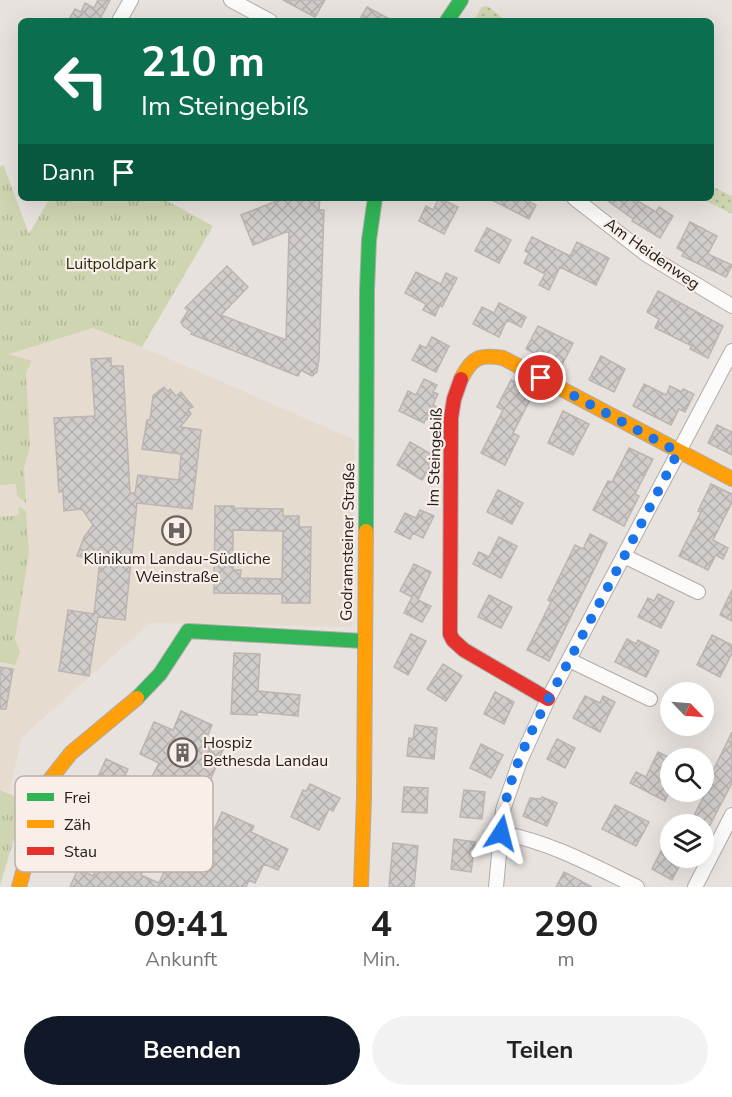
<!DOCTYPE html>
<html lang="de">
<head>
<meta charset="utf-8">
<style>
  :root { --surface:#fff; --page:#f2f2f2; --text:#222; --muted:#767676; --accent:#111827 }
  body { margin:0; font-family:"Nunito Sans",sans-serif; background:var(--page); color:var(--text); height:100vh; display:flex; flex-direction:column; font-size:22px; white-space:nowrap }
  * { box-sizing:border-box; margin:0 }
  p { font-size:20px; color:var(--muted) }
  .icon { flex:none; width:33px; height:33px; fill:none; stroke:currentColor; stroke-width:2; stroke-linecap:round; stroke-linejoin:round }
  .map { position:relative; height:887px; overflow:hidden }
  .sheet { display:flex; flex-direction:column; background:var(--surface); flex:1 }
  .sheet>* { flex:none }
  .banner { position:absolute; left:18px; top:18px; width:696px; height:183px; border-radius:9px; box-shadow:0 6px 24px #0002; background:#0b6e4f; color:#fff; overflow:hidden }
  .needle { width:39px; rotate:115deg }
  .controls { position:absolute; left:660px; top:682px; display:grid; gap:12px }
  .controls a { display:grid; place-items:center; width:54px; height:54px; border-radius:50%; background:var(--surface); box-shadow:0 6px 24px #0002; font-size:30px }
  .pin { position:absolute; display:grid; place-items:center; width:51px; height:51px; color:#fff; margin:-26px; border:3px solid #fff; border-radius:50%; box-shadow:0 2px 6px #0007 }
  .me { position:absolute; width:66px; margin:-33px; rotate:9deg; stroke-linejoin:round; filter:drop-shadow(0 0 4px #0008) }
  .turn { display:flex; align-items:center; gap:21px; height:126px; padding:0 24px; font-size:27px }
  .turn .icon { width:78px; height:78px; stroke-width:2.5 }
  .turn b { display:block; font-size:42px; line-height:51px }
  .then { display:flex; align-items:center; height:57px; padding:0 24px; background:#0003; gap:12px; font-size:22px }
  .eta { display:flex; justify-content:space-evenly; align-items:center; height:102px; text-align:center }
  .eta b { font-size:36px; font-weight:700; line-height:42px }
  .action { display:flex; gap:12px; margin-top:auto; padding:12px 24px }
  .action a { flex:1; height:69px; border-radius:36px; background:var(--accent); color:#fff; font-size:24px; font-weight:700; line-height:69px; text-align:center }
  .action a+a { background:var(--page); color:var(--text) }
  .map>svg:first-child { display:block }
</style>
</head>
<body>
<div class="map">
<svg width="732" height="887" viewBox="0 0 732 887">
  <defs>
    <pattern id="grass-dots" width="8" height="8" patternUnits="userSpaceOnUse" patternTransform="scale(1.5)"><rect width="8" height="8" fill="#d0d5b1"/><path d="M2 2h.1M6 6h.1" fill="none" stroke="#b2b798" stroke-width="1.8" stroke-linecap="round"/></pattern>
    <pattern id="park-tufts" width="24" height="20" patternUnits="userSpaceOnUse" patternTransform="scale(1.5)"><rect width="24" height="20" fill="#d0d5b1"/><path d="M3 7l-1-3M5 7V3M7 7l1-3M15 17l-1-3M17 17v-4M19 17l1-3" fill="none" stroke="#b2b798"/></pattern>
    <pattern id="building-cross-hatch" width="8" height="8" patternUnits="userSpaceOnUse" patternTransform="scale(1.5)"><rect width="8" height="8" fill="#d0ccca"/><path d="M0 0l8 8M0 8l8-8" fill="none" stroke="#b2afad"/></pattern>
  </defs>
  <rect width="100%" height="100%" fill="#e8e2de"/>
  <path fill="#e5dccf" d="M93,328L142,347L355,440L352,627L150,623L22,737L9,793L0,790V356Z"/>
  <path fill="url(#grass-dots)" d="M488,6L506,21H481L476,17L482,7Z
    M711,186L732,196V214L700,198H711Z"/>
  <path fill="url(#park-tufts)" d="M3,164L29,234L50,198H162L213,226L142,347L93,328L9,354L32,361L26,373L30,447L24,468L26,503L17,496L16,484L0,485V167Z
    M18,506L26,511L29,553L15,639L20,652L15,665L0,662V517L19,515Z
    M0,790L29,802L15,836L0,885Z"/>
  <path fill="url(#building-cross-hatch)" stroke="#bab5b3" stroke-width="1.5" fill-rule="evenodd" d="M98,0H110L99,21H68L75,9L81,12L85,3L94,8Z
    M283,0H325L315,17Z
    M367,7L393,21H359Z
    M284,198H320L319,210H324L319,358L317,372L312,376L301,370L298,376L191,334L192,332L183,326L181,322L188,311L185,308L227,266L248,287L221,315L286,340L289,231L253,245L241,215Z
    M439,198L458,207L444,234L419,221L426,206L433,210Z
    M488,198H532L530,202L536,205L529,219Z
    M604,198H633L656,212L659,207L673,216L660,238L632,221L633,219Z
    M690,222L717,236L708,254L732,265L726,277L682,256L684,252L677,248Z
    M487,228L511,240L499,263L475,251Z
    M532,237L570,256L577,242L609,258L596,285L560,267L549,290L539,285L545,274L524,263L529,253L525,251Z
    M416,272L441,284L446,273L457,278L442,307L440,305L435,316L423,310L426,304L405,293Z
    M658,291L723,326L708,358L690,349L692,346L655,328L659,319L647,312Z
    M499,303L526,317L521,327L507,320L499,337L473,324L482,307L494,313Z
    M538,326L573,343L561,367L526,349Z
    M432,337L449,346L436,372L412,360L420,345L426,348Z
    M601,356L625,369L614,392L589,380Z
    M111,358V366H123L130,493H135L138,475L179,480L181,454L142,449L147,420H150L153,396L164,387L168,392L170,389L176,396L181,392L193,407L188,409L191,414L180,427L201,430L192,509L137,503L125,620L98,617L89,676L59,671L68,610L94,614L100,560L77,556L84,537L93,525L82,509L64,511L63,491L59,492L54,418L95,416L91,359Z
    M424,379L437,385L433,392L438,394L433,405L441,409L434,422L426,418L424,423L399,411L408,391L416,395Z
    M511,380L534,392L513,433L519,436L505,465L481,453L503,410L497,407Z
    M644,384L666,395L670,386L682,392L683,389L694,394L685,412L679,409L671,425L633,406Z
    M563,411L589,424L573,455L548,443Z
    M717,425L732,432V455L708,443Z
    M410,442L436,457L422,480L397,465Z
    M629,448L653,459L635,494L639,496L624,526L593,510L608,481L612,482Z
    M711,484L732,494V502L713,540L728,548L723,559L716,555L708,570L679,556L701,512L698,511Z
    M498,490L523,503L512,524L487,512Z
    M215,506H234V508L283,509V516H299V527H311L310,603H282V594L214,593ZM233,530L283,531L282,579L240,578L241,570H233Z
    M420,510L434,516L423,538L413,533L410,539L395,532L405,513L416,518Z
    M590,534L607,543L549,661L527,650L551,602L548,600L575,545L583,549Z
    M499,537L517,546L501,578L473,564L479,552L489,557Z
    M414,564L431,572L418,600L431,606L422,622L404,613L412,597L400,591Z
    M732,590V621L720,615Z
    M658,594L674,602L661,628L638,617L648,598L654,601Z
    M489,595L512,607L501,628L478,617Z
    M411,634L426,641L408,675L394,667Z
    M712,635L732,645V653L720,677L697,665Z
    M627,639L636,644L638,640L659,651L646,677L615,662Z
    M234,653L260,654L258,691L300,695L298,716L257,712V715L231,714Z
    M443,664L462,676L446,701L427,689Z
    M0,667L13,669L6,709H0Z
    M495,692L514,702L504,724L484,714Z
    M585,696L600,703L603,696L615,702L600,732L573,718Z
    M181,711L212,725L205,742L223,750L209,783L191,775L182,793L151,779L159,763L140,754L154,722L173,730Z
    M415,725L437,728L434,759L407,756L409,738L413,739Z
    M732,732V783L710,825H689L704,796V789Z
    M557,739L575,748L565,768L547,759Z
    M481,744L503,755L491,778L470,768Z
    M658,752L670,758V790L665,801L630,783L636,772L646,777Z
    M106,759L128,769L109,809L88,799Z
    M310,784L340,798L333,811L329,809L319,830L291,817L303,790L306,791Z
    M404,787L428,788L427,813L402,812Z
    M464,790L485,792L482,819L460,817Z
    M542,797L557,803L547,826L523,816L530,798L541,799Z
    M615,805L649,822L636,846L602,829Z
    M222,812L254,826L251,832L288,849L278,870L264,864L255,883L249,880L246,887H70L78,869L93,876L99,862L104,865L106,859L120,865L129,844L113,837L124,813L161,830L141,875L159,883L172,854L198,866Z
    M454,839L475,842L471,872L451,869Z
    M393,843L418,846L414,887H389Z
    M661,851L670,856V858L682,861L672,880L652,869Z
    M564,872L592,887H556Z"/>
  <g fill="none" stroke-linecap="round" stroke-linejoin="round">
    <defs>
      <path id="street" d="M231,0L270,21
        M119,21L131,0
        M574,198L647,255L732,306
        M624,556L698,592
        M569,660L650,699
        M501,833C548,841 594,866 637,887
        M496,887L503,810L520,761L548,699L732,351
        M695,887L732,815"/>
      <path id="fast" d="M447,21L461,0
        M366,531L367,290L369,240L375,198
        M137,698L160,674L188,631L363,641"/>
      <path id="slow" d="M461,379C472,357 480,354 503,358L732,479
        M19,887L48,782L71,753L137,698
        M361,887L364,797L366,531"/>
      <path id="jam" d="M461,379L454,399L451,418L450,634L453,640L464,650L548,699"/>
    </defs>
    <use href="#street" stroke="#b0aca9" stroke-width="16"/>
    <use href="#fast" stroke="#b0aca9" stroke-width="16"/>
    <use href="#slow" stroke="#b0aca9" stroke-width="16"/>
    <use href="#jam" stroke="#b0aca9" stroke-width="16"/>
    <use href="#street" stroke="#fcfbfa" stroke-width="14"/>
    <use href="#fast" stroke="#30b455" stroke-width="14"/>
    <use href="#slow" stroke="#ff9f0a" stroke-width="14"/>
    <use href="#jam" stroke="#e5322d" stroke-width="14"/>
  </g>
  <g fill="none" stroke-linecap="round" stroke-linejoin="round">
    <path stroke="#1a73e8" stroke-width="10" stroke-dasharray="0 18" d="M501,833C505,772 541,713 570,659C606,590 643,522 678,452L541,378"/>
  </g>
  <defs>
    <symbol id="hospital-ring" viewBox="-11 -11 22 22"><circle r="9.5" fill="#f9eee8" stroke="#696461" stroke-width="1.5"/><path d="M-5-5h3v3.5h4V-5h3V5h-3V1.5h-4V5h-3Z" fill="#696461"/></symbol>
    <symbol id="building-ring" viewBox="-11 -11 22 22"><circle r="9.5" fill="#f9eee8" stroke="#696461" stroke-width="1.5"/><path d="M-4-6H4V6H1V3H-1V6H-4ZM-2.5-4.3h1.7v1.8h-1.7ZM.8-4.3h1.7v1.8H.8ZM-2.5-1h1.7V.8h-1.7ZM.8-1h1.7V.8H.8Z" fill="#696461"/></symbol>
  </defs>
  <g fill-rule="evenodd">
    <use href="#hospital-ring" x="160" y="514" width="33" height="33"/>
    <use href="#building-ring" x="166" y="736" width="33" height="33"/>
  </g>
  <g text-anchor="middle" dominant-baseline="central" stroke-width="4.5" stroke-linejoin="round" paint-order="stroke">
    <g font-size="16" fill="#24201e" stroke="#f9eee8">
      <text transform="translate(652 254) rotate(35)">Am Heidenweg</text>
      <text transform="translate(435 457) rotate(-88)">Im Steingebiß</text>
      <text transform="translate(348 542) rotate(-89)">Godramsteiner Straße</text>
    </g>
    <g font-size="16" fill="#272d0f" stroke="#f9eee8">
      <text x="111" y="264">Luitpoldpark</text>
    </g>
    <g font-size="16" fill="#24201e" stroke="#f9eee8">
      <text x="177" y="559">Klinikum Landau-Südliche<tspan x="177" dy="18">Weinstraße</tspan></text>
      <text x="203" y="743" text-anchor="start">Hospiz<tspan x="203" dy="18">Bethesda Landau</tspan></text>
    </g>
  </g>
  <rect x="15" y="776" width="198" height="96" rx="9" fill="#f9eee8" stroke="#b9b0ab" stroke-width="1.5"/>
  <rect x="27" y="793" width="27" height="8" fill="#30b455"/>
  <rect x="27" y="820" width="27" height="8" fill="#ff9f0a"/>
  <rect x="27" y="847" width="27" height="8" fill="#e5322d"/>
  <g font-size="16" fill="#24201e">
    <text x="64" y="803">Frei</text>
    <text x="64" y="830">Zäh</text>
    <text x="64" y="857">Stau</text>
  </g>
</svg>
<div class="controls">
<a><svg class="needle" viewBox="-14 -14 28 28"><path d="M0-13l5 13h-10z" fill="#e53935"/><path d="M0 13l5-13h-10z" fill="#767676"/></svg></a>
<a><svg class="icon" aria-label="search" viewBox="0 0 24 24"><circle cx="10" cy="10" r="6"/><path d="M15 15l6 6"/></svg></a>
<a><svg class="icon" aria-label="layers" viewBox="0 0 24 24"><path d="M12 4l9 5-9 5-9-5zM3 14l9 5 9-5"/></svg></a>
</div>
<div class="pin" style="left:541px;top:378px;background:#d93025"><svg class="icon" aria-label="arrive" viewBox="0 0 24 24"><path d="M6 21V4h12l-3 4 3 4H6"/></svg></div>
<svg class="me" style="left:501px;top:833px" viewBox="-20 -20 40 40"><path d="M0-17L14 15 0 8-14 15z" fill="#1a73e8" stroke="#fff" stroke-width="4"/></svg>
<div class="banner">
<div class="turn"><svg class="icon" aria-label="left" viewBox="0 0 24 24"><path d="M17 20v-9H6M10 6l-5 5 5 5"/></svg><div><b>210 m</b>Im Steingebiß</div></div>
<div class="then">Dann<svg class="icon" aria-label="arrive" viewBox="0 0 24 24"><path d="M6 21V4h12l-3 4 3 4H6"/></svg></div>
</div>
</div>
<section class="sheet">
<div class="eta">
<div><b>09:41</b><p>Ankunft</p></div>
<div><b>4</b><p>Min.</p></div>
<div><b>290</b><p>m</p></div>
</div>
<div class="action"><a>Beenden</a><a>Teilen</a></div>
</section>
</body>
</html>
